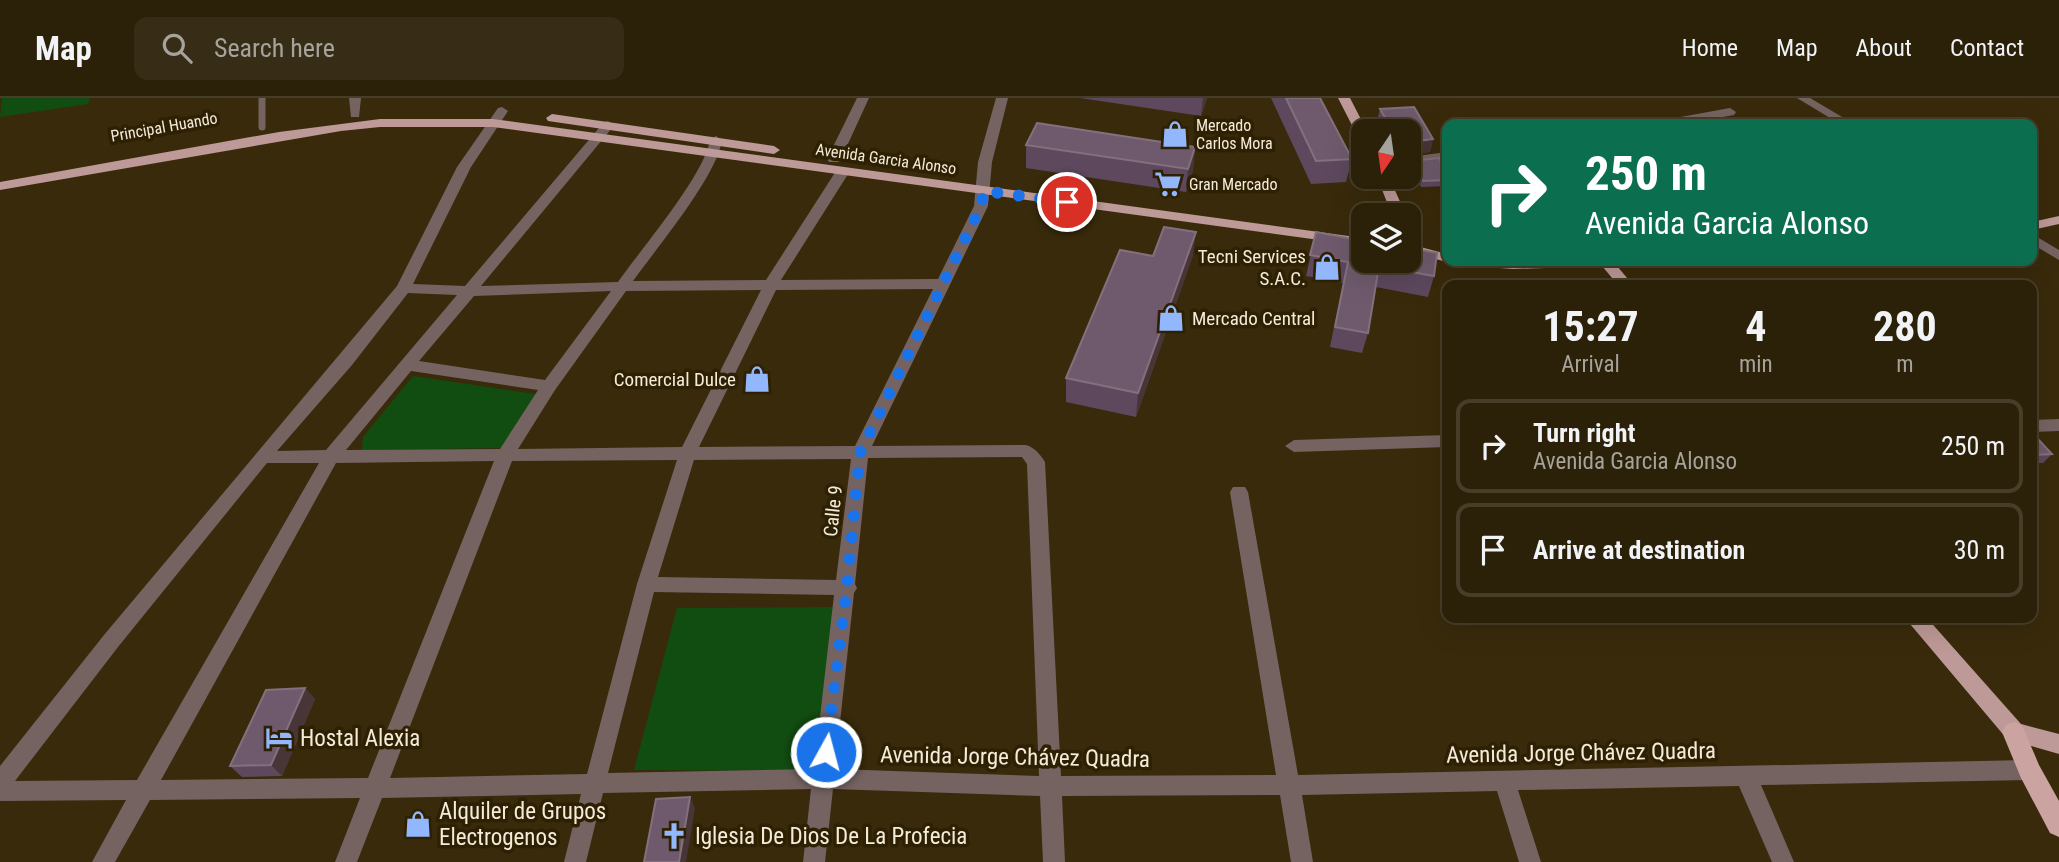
<!DOCTYPE html>
<html lang="en">
<head>
<meta charset="utf-8">
<style>
  :root { --surface:#2b2008; --page:#372d16; --text:#f1f3f6; --muted:#a6a39c; --line:#473e29 }
  body { margin:0; font-family:"Roboto Condensed",sans-serif; background:var(--page); color:var(--text); height:100vh; display:flex; flex-direction:column; font-size:26px; white-space:nowrap }
  * { box-sizing:border-box; margin:0 }
  p { font-size:23px; color:var(--muted) }
  .icon { flex:none; width:38px; height:38px; fill:none; stroke:currentColor; stroke-width:2; stroke-linecap:round; stroke-linejoin:round }
  .map { position:relative; flex:1; overflow:hidden }
  .details { position:absolute; left:1442px; top:182px; width:595px; height:343px; display:flex; flex-direction:column; background:var(--surface); border-radius:14px; box-shadow:0 7px 28px #0002,0 0 0 2px var(--line) }
  .details>* { flex:none }
  .hud { position:absolute; left:1442px; top:21px; width:595px; height:147px; border-radius:14px; box-shadow:0 7px 28px #0002,0 0 0 2px var(--line); background:#0b6e4f; color:#fff; overflow:hidden }
  .needle { width:46px; rotate:193deg }
  .controls { position:absolute; left:1351px; top:21px; display:grid; gap:14px }
  .controls a { display:grid; place-items:center; width:70px; height:70px; border-radius:14px; background:var(--surface); box-shadow:0 7px 28px #0002,0 0 0 2px var(--line); font-size:35px }
  .pin { position:absolute; display:grid; place-items:center; width:60px; height:60px; color:#fff; margin:-30px; border:4px solid #fff; border-radius:50%; box-shadow:0 2px 7px #0007 }
  .me { position:absolute; width:77px; margin:-38px; rotate:7deg; stroke-linejoin:round; filter:drop-shadow(0 0 5px #0008) }
  .turn { display:flex; align-items:center; gap:24px; height:147px; padding:0 28px; font-size:32px }
  .turn .icon { width:91px; height:91px; stroke-width:2.5 }
  .turn b { display:block; font-size:49px; line-height:60px }
  .eta { display:flex; justify-content:space-evenly; align-items:center; height:119px; text-align:center }
  .eta b { font-size:42px; font-weight:700; line-height:49px }
  ul { padding:0; list-style:none }
  li { display:flex; align-items:center; gap:21px; height:94px; margin:0 14px 10px; padding:0 14px; border:4px solid var(--line); border-radius:14px }
  li div { flex:1 }
  li b { display:block; font-size:26px }
  li em { font-style:normal }
  header { display:flex; align-items:center; gap:42px; box-sizing:border-box; height:98px; padding:0 35px; background:var(--surface); border-bottom:2px solid var(--line) }
  header strong { font-size:33px }
  nav { display:flex; gap:38px; margin-inline-start:auto; font-size:24px }
  .search { width:490px; height:63px; background:var(--page); display:flex; align-items:center; gap:18px; box-sizing:border-box; padding:0 24px; border-radius:14px; color:var(--muted); font-size:26px }
  .map>svg:first-child { display:block }
</style>
</head>
<body>
<header>
<strong>Map</strong>
<div class="search"><svg class="icon" aria-label="search" viewBox="0 0 24 24"><circle cx="10" cy="10" r="6"/><path d="M15 15l6 6"/></svg>Search here</div>
<nav><a>Home</a><a>Map</a><a>About</a><a>Contact</a></nav>
</header>
<div class="map">
<svg width="2059" height="764" viewBox="0 0 2059 764">
  <rect width="100%" height="100%" fill="#392a0b"/>
  <path fill="#114d10" d="M2,0H90L88,6L0,19Z
    M413,278L535,296L541,304L504,350L362,352L363,339Z
    M841,509L819,673L634,672L677,510Z"/>
  <g fill="none" stroke-linecap="round" stroke-linejoin="round">
    <path stroke="#756362" stroke-width="7" d="M262,0V29"/>
    <path fill="#756362" fill-rule="evenodd" d="M1797,0H1810L1854,26H1840Z
      M2032,136L2059,152V162L2032,146Z"/>
    <path fill="#756362" fill-rule="evenodd" d="M349,0H361L359,19H351Z
      M857,0H869L841,61L839,64H829L827,61Z
      M996,0H1008L992,64L988,108L872,348L1026,347C1034,349 1040,356 1045,364L1061,678L1276,677L1230,394L1233,389H1245L1248,394L1298,677L2029,662L2037,665L2040,672L2037,679L2029,682L1761,687L1794,764H1772L1739,688L1518,692L1541,764H1519L1497,693L1302,697L1313,764H1291L1280,697L1062,698L1065,764H1043L1040,698L833,691L825,764H803L811,691L603,695L586,764H564L581,696L382,700L357,764H335L360,700L150,702L115,764H92L126,702L0,703V668L104,537L397,188L457,69L498,10L502,9L508,13L471,69L413,186L465,188L604,24L608,23L614,27L612,30L481,188L618,184C641,151 704,78 710,42L716,38L722,42C717,78 656,151 633,183L766,182L836,73L843,69L850,73L781,182L938,181L974,108L978,64ZM933,191L855,348L699,349L776,192ZM761,192L682,349L518,351L555,292L626,193ZM611,193L545,282L419,263L474,198ZM408,195L457,197L326,352L277,353L352,267ZM411,273L538,292L500,351L346,352ZM1022,359L1027,366L1039,678L835,671L854,495L857,490L855,486L868,360ZM851,361L836,482L658,479L694,362ZM677,362L637,486L587,676L390,680L512,363ZM494,363L368,680L161,682L336,365ZM267,365H319L137,682L15,683L118,549ZM654,494L834,497L814,671L608,675Z
      M1730,10L1736,14L1734,17L1683,26H1658L1664,22Z
      M1447,54V62L1409,67V59Z
      M2059,321V333L2032,334V322Z
      M1447,337V349L1294,354L1285,348L1294,342Z"/>
    <path fill="#bd9997" fill-rule="evenodd" d="M1338,0H1350L1367,33H1363V41L1357,37Z
      M552,16L774,48L780,52L774,56L548,23L546,20Z
      M380,21H493L1363,140V148L493,29H380L341,33L0,92V84L279,34Z
      M1377,79H1389L1406,117H1392Z
      M2059,118V126L2032,132V124Z
      M1409,146L1447,156V163H1631L1629,166L1617,168L1633,187H1618L1602,168L1513,171L1459,167L1452,163L1447,164L1409,154Z
      M1905,520H1927L2021,626L2059,636V656L2007,641Z"/>
    <path fill="#cba4a2" fill-rule="evenodd" d="M2014,624L2022,627L2039,667L2059,703V739L2050,735L2021,680L2002,634L2006,627Z"/>
  </g>
  <path fill="#5d485e" d="M1080,0H1207L1201,18Z
    M1271,0H1320L1352,61L1346,84L1311,86Z
    M1380,11L1433,41L1430,54L1409,56V33H1383L1377,23Z
    M1026,47L1195,49L1193,72L1186,94L1026,70Z
    M1411,63L1447,82V88L1421,89L1409,70Z
    M1316,134L1434,178L1428,199L1376,189L1368,235L1362,255L1330,249L1343,185L1306,178Z
    M1193,157L1136,319L1066,304V280L1153,158Z
    M2032,340L2052,356L2043,365H2034L2032,368Z
    M305,590L315,601L282,678L242,679L230,668Z"/>
  <path fill="#483537" d="M1203,0H1207L1201,18Z
    M1433,41L1430,54L1409,56L1412,44Z
    M1195,49L1193,72L1186,94L1188,71Z
    M1196,134L1193,157L1136,319L1138,295Z
    M305,590L315,601L282,678L271,667Z
    M690,699L695,710L686,764H679Z"/>
  <path fill="#6e5a6c" stroke="#83707d" stroke-width="2" d="M1286,0H1320L1352,61L1316,63Z
    M1414,9L1433,41L1412,44L1410,52L1409,51V33H1393L1380,11Z
    M1037,25L1195,49L1188,71L1026,47Z
    M1439,60L1447,75V82L1423,83L1411,63Z
    M1164,129L1196,134L1138,295L1066,280L1120,152L1153,158Z
    M1316,134L1363,143V163H1409V150L1437,155L1434,178L1379,168L1368,235L1335,229L1348,164L1310,157Z
    M2032,340H2037L2052,356L2032,357Z
    M305,590L271,667L230,668L266,592Z
    M690,699L679,764H644L656,701Z"/>
  <g fill="none" stroke-linecap="round" stroke-linejoin="round">
    <path stroke="#1a73e8" stroke-width="12" stroke-dasharray="0 21.6" d="M826,654L847,489L860,355L981,108L984,93L1067,104"/>
  </g>
  <defs>
    <symbol id="shop-bare" viewBox="-9 -9 18 18"><path d="M-5-2.5h2.3a2.7 3.5 0 0 1 5.4 0H5L5.5 6h-11ZM-1.5-2.5h3a1.5 2.3 0 0 0-3 0Z" fill="#92b7fd" stroke="#2e2002" stroke-width="2.5" paint-order="stroke"/></symbol>
    <symbol id="supermarket-bare" viewBox="-9 -9 18 18"><path d="M-6-5.5h2.5l.6 2H6L4.5 2H-2.5L-4.4-4H-6ZM-1.5 3.2a1.3 1.3 0 1 0 .1 0ZM3 3.2a1.3 1.3 0 1 0 .1 0Z" fill="#92b7fd" stroke="#2e2002" stroke-width="2.5" paint-order="stroke"/></symbol>
    <symbol id="hotel-bare" viewBox="-9 -9 18 18"><path d="M-6-4.5h1.5V1H6V5H4.5V3h-9V5H-6ZM-4 0a1.8 1.8 0 1 1 3.6 0ZM.5 0V-2.5h3Q6-2.5 6 0Z" fill="#92b7fd" stroke="#2e2002" stroke-width="2.5" paint-order="stroke"/></symbol>
    <symbol id="church-bare" viewBox="-9 -9 18 18"><path d="M-1.2-6h2.4v3.5h3.3v2.4h-3.3V6h-2.4V-.1h-3.3v-2.4h3.3Z" fill="#92b7fd" stroke="#2e2002" stroke-width="2.5" paint-order="stroke"/></symbol>
  </defs>
  <g fill-rule="evenodd">
    <use href="#shop-bare" x="1156" y="17" width="38" height="38"/>
    <use href="#supermarket-bare" x="1149" y="67" width="38" height="38"/>
    <use href="#shop-bare" x="1308" y="150" width="38" height="38"/>
    <use href="#shop-bare" x="1152" y="201" width="38" height="38"/>
    <use href="#shop-bare" x="738" y="262" width="38" height="38"/>
    <use href="#hotel-bare" x="260" y="621" width="38" height="38"/>
    <use href="#shop-bare" x="399" y="707" width="38" height="38"/>
    <use href="#church-bare" x="655" y="719" width="38" height="38"/>
  </g>
  <g text-anchor="middle" dominant-baseline="central" stroke-width="7" stroke-linejoin="round" paint-order="stroke">
    <g font-size="16" fill="#f4ebda" stroke="#2e2002" text-anchor="start">
      <text x="1196" y="27">Mercado<tspan x="1196" dy="18">Carlos Mora</tspan></text>
      <text x="1189" y="86">Gran Mercado</text>
    </g>
    <g font-size="16" fill="#f4ebda" stroke="#2e2002">
      <text transform="translate(164 29) rotate(-10)">Principal Huando</text>
      <text transform="translate(886 61) rotate(8)">Avenida Garcia Alonso</text>
    </g>
    <g font-size="19" fill="#f4ebda" stroke="#2e2002" text-anchor="end">
      <text x="1306" y="158">Tecni Services<tspan x="1306" dy="22">S.A.C.</tspan></text>
      <text x="1192" y="220" text-anchor="start">Mercado Central</text>
      <text x="736" y="281">Comercial Dulce</text>
    </g>
    <g font-size="19" fill="#f4ebda" stroke="#2e2002">
      <text transform="translate(833 413) rotate(-84)">Calle 9</text>
    </g>
    <g font-size="23" fill="#f4ebda" stroke="#2e2002" text-anchor="start">
      <text x="300" y="640">Hostal Alexia</text>
      <text x="439" y="713">Alquiler de Grupos<tspan x="439" dy="26">Electrogenos</tspan></text>
      <text x="695" y="738">Iglesia De Dios De La Profecia</text>
    </g>
    <g font-size="23" fill="#f4ebda" stroke="#2e2002">
      <text transform="translate(1581 655) rotate(-1)">Avenida Jorge Chávez Quadra</text>
      <text transform="translate(1015 659) rotate(1)">Avenida Jorge Chávez Quadra</text>
    </g>
  </g>
</svg>
<div class="controls">
<a><svg class="needle" viewBox="-14 -14 28 28"><path d="M0-13l5 13h-10z" fill="#e53935"/><path d="M0 13l5-13h-10z" fill="#a6a39c"/></svg></a>
<a><svg class="icon" aria-label="layers" viewBox="0 0 24 24"><path d="M12 4l9 5-9 5-9-5zM3 14l9 5 9-5"/></svg></a>
</div>
<div class="pin" style="left:1067px;top:104px;background:#d93025"><svg class="icon" aria-label="arrive" viewBox="0 0 24 24"><path d="M6 21V4h12l-3 4 3 4H6"/></svg></div>
<svg class="me" style="left:826px;top:654px" viewBox="-20 -20 40 40"><circle r="17" fill="#1a73e8" stroke="#fff" stroke-width="3"/><path d="M0-11L8 9 0 5-8 9z" fill="#fff"/></svg>
<div class="hud">
<div class="turn"><svg class="icon" aria-label="right" viewBox="0 0 24 24"><path d="M7 20v-9h11M14 6l5 5-5 5"/></svg><div><b>250 m</b>Avenida Garcia Alonso</div></div>
</div>
<section class="details">
<div class="eta">
<div><b>15:27</b><p>Arrival</p></div>
<div><b>4</b><p>min</p></div>
<div><b>280</b><p>m</p></div>
</div>
<ul>
<li><svg class="icon" aria-label="right" viewBox="0 0 24 24"><path d="M7 20v-9h11M14 6l5 5-5 5"/></svg><div><b>Turn right</b><p>Avenida Garcia Alonso</p></div><em>250 m</em></li>
<li><svg class="icon" aria-label="arrive" viewBox="0 0 24 24"><path d="M6 21V4h12l-3 4 3 4H6"/></svg><div><b>Arrive at destination</b></div><em>30 m</em></li>
</ul>
</section>
</div>
</body>
</html>
